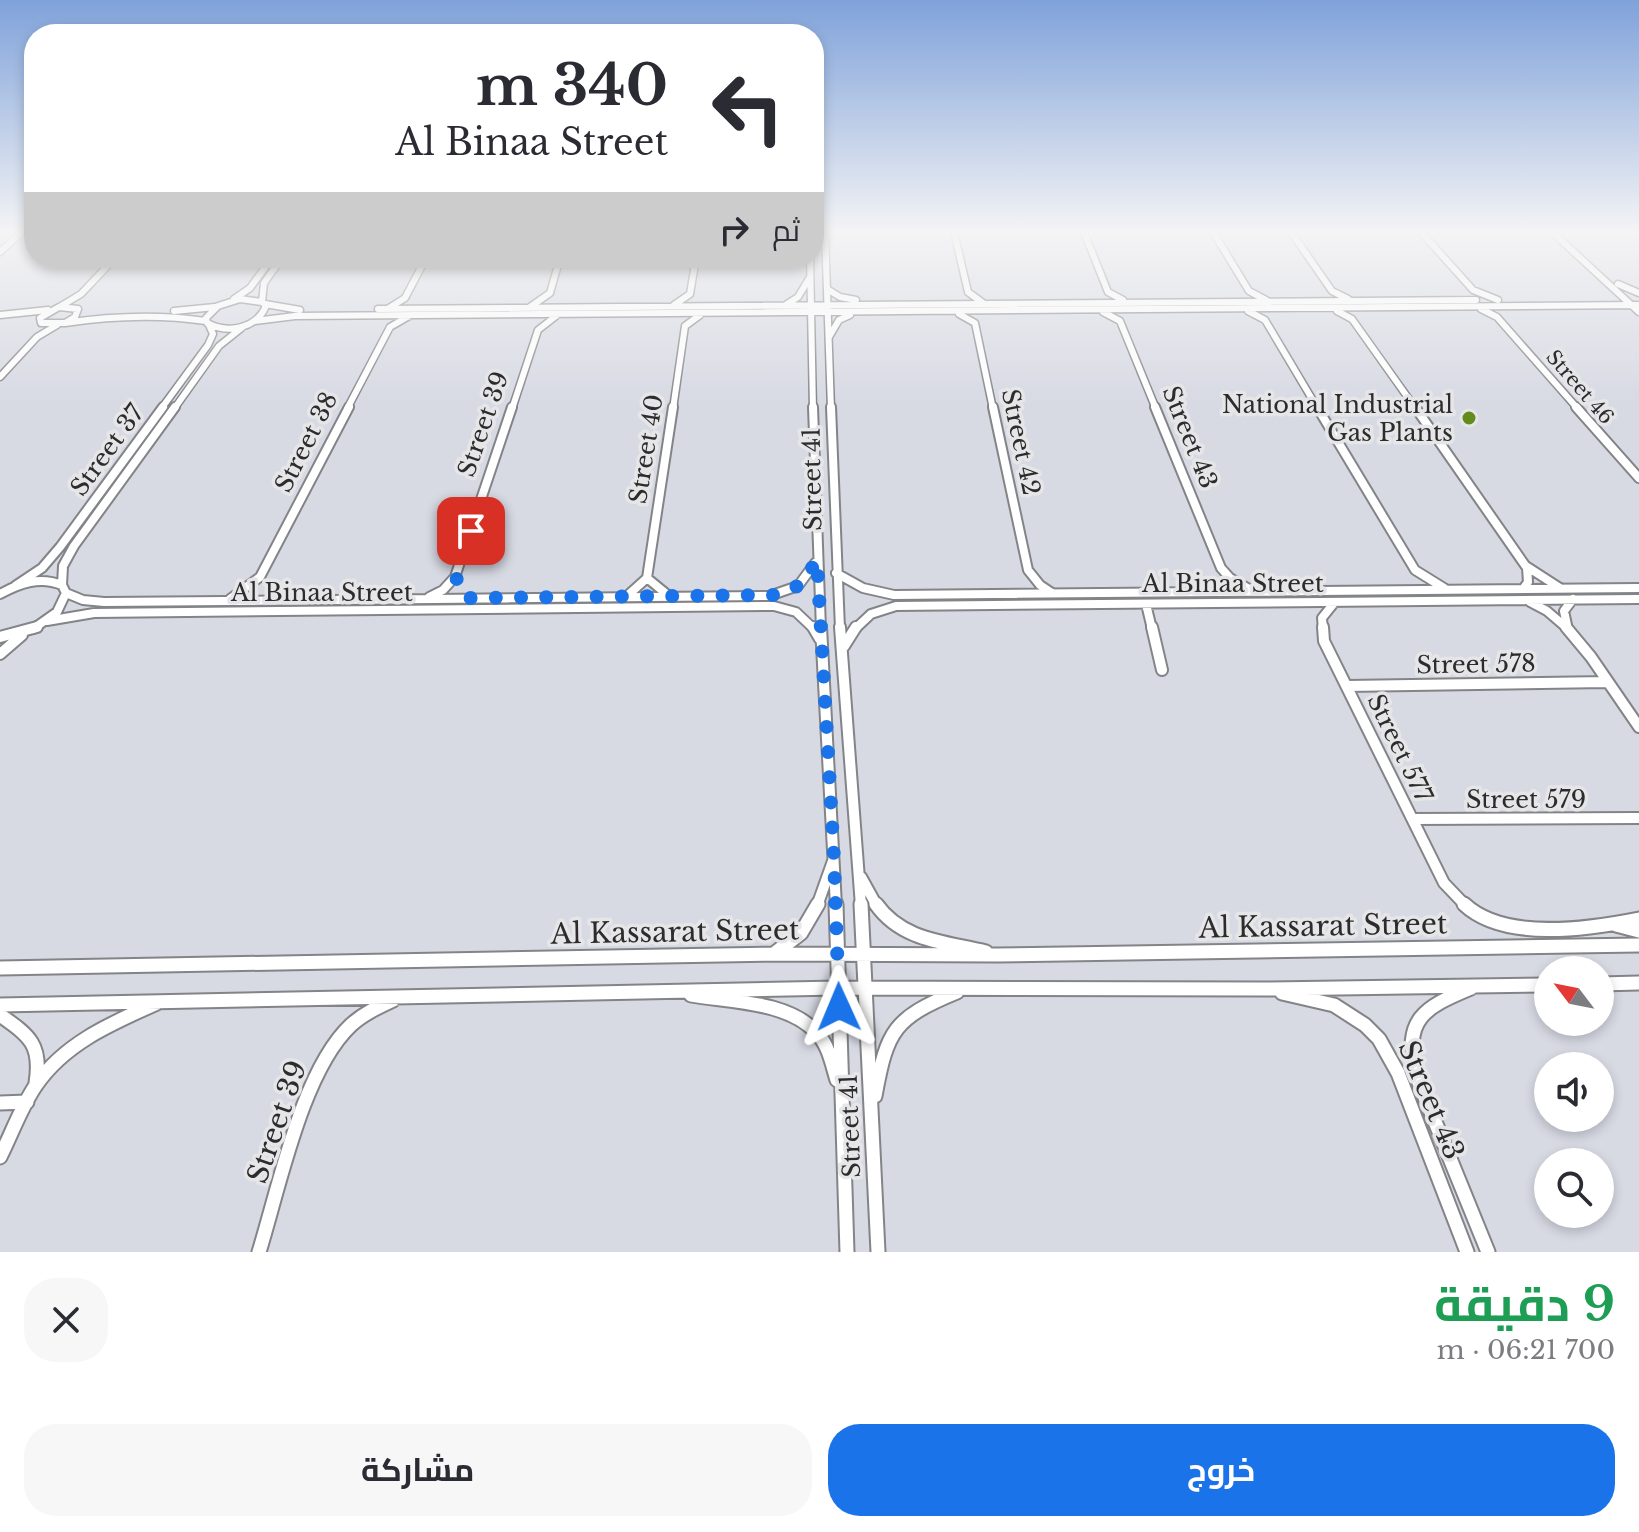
<!DOCTYPE html>
<html lang="ar">
<head>
<meta charset="utf-8">
<style>
  :root { --surface:#fff; --page:#f7f7f7; --text:#2b2b33; --muted:#7c7c81; --accent:#1a73e8 }
  body { margin:0; font-family:"Libre Baskerville",Cairo,serif; background:var(--page); color:var(--text); direction:rtl; height:100vh; display:flex; flex-direction:column; font-size:30px; white-space:nowrap }
  * { box-sizing:border-box; margin:0 }
  p { font-size:26px; color:var(--muted) }
  .icon { flex:none; width:44px; height:44px; fill:none; stroke:currentColor; stroke-width:2; stroke-linecap:round; stroke-linejoin:round }
  .map { position:relative; height:1252px; overflow:hidden; direction:ltr }
  .drawer { display:flex; flex-direction:column; background:var(--surface); flex:1 }
  .drawer>* { flex:none }
  .top-card { position:absolute; left:24px; top:24px; width:800px; height:244px; border-radius:32px; box-shadow:0 4px 12px #0003; direction:rtl; background:#fff; color:var(--text); overflow:hidden }
  .needle { width:52px; rotate:302deg }
  .buttons { position:absolute; left:1534px; top:956px; display:grid; gap:16px }
  .buttons a { display:grid; place-items:center; width:80px; height:80px; border-radius:50%; background:var(--surface); box-shadow:0 4px 12px #0003; font-size:40px }
  .pin { position:absolute; display:grid; place-items:center; width:68px; height:68px; color:#fff; margin:-34px; border-radius:16px; box-shadow:0 4px 12px #0006 }
  .me { position:absolute; width:88px; margin:-44px; rotate:359deg; stroke-linejoin:round; filter:drop-shadow(0 0 6px #0008) }
  .turn { display:flex; align-items:center; gap:28px; height:168px; padding:0 24px; font-size:36px }
  .turn .icon { width:104px; height:104px; stroke-width:2.5 }
  .turn b { display:block; font-size:56px; line-height:68px }
  .then { display:flex; align-items:center; height:76px; padding:0 24px; background:#0003; gap:16px; font-size:30px }
  .round { display:grid; place-items:center; flex:none; width:84px; height:84px; border-radius:32px; background:var(--page) }
  .headline { display:flex; align-items:center; justify-content:space-between; height:136px; padding:0 24px }
  h1 { font-size:48px; font-weight:700; line-height:60px; color:#1e9e55 }
  .primary-button { display:flex; gap:16px; margin-top:auto; padding:16px 24px }
  .primary-button a { flex:1; height:92px; border-radius:32px; background:var(--accent); color:#fff; font-size:32px; font-weight:700; line-height:92px; text-align:center }
  .primary-button a+a { background:var(--page); color:var(--text) }
  .map>svg:first-child { display:block }
</style>
</head>
<body>
<div class="map">
<svg width="1639" height="1252" viewBox="0 0 1639 1252">
  <rect width="100%" height="100%" fill="#e6e6e9"/>
  <path fill="#d7d9e3" fill-rule="evenodd" d="M12,232H34V258H814V232H1639V1252H0V240ZM1548,970H1600V1022H1548ZM1548,1066H1600V1118H1548ZM1548,1162H1600V1214H1548Z"/>
  <g fill="none" stroke-linecap="round" stroke-linejoin="round">
    <defs>
      <path id="minor-far3" d="M825,232L831,409
        M954,232L968,292L983,303
        M1084,232L1108,292L1123,300
        M1213,232L1249,291L1266,300
        M1291,232L1332,291L1348,299
        M1421,232L1473,290L1498,300
        M1552,232L1639,312
        M0,252L22,232
        M810,258L813,409
        M1618,284L1639,293
        M827,289L840,297L856,300
        M234,299L250,288L272,258
        M240,299L262,302L266,306C256,329 228,334 207,323L206,318L218,306Z
        M262,302L264,283L282,258
        M265,304L300,310
        M787,304L798,297L810,277
        M674,305L690,294L696,258
        M61,306L81,294L115,258
        M59,307L78,309L75,317L65,323H41L40,318Z
        M530,307L550,293L560,258
        M389,308L405,298L426,258
        M378,309L1476,300
        M1481,309L1497,317L1578,409
        M174,311L215,307
        M1248,311L1265,320L1318,409
        M1337,311L1352,319L1416,409
        M1103,312L1120,321L1156,409
        M959,314L975,323L993,409
        M0,315L48,310
        M255,321L295,316L1639,305
        M65,323C111,316 159,314 206,321
        M829,337L839,320L850,315
        M0,377L37,337L57,325
        M161,409L208,345L213,334L209,325
        M174,409L219,346L244,326
        M347,409L390,327L409,316
        M512,409L538,330L556,316
        M673,409L685,326L700,315"/>
      <path id="minor-far2" d="M813,407L821,629
        M831,407L840,629
        M993,407L1028,570L1040,585L1052,593
        M1155,407L1221,568L1230,578L1249,589
        M1317,407L1415,570L1444,588
        M1415,407L1527,568L1528,582L1523,589
        M1576,407L1639,478
        M1526,566L1560,588
        M836,573L863,588L894,595L1639,588
        M647,578L669,596
        M62,585L63,566L74,546L175,407
        M15,586L42,568L60,547L163,407
        M66,593L83,600L104,602L769,596L798,586L815,563
        M0,594C20,583 40,576 62,585L66,593L57,612L33,629
        M627,596L647,578L673,407
        M429,597L443,590L455,577L512,407
        M230,599L260,577L349,407
        M1530,602L1547,611L1568,629
        M1146,604L1152,629
        M47,621L94,613L774,606L796,612L814,629
        M1567,625L1564,611L1573,599
        M855,629L871,614L896,606L1639,599
        M1323,629L1322,618L1334,603"/>
      <path id="minor-far1" d="M813,627L820,639
        M821,627L836,906
        M840,627L861,906
        M1152,627L1162,670
        M1323,627L1324,641L1444,883L1466,906
        M1566,627L1591,657L1639,727
        M0,637L37,627
        M844,646L856,627
        M0,654L22,635
        M1347,686L1607,682
        M1413,819L1639,818
        M861,877L877,906
        M817,906L833,861"/>
      <path id="minor" d="M836,904L847,1252
        M861,904L878,1252
        M876,904C902,941 945,942 986,952
        M1464,904C1504,942 1589,929 1639,919
        M1616,925L1639,931
        M775,953L801,933L818,904
        M0,968L774,954L997,955L1639,945
        M1600,984L1639,983
        M1471,988C1423,1008 1403,1019 1416,1075L1488,1252
        M1282,993L1334,1005L1365,1025L1379,1039L1398,1073L1467,1252
        M691,995C731,1002 788,1001 817,1033C829,1046 832,1064 837,1080
        M0,1005L838,988L1267,989L1548,985
        M0,1015C30,1036 42,1045 36,1083
        M875,1096C887,1030 894,1018 957,992
        M0,1103L27,1102
        M0,1157C12,1133 21,1107 36,1085C65,1043 112,1023 157,1003
        M259,1252C279,1188 302,1071 351,1025C363,1014 378,1007 393,1000"/>
    </defs>
    <use href="#minor-far3" stroke="#838487" stroke-width="9"/>
    <use href="#minor-far2" stroke="#838487" stroke-width="12"/>
    <use href="#minor-far1" stroke="#838487" stroke-width="14"/>
    <use href="#minor" stroke="#838487" stroke-width="17"/>
    <use href="#minor-far3" stroke="#fff" stroke-width="6"/>
    <use href="#minor-far2" stroke="#fff" stroke-width="8"/>
    <use href="#minor-far1" stroke="#fff" stroke-width="10"/>
    <use href="#minor" stroke="#fff" stroke-width="13"/>
  </g>
  <linearGradient id="sky" x2="0" y2="1"><stop stop-color="#7fa2da"/><stop offset="0.57" stop-color="#f4f4f5"/><stop offset="1" stop-color="#f4f4f5" stop-opacity="0"/></linearGradient>
  <rect width="1639" height="407" fill="url(#sky)"/>
  <g fill="none" stroke-linecap="round" stroke-linejoin="round">
    <path stroke="#1a73e8" stroke-width="14" stroke-dasharray="0 25.2" d="M471,531C463,553 444,582 469,598L777,595L802,584L817,560L834,858L839,1007"/>
  </g>
  <circle fill="#628d1d" stroke="#e6e6e9" stroke-width="3" cx="1469" cy="418" r="8"/>
  <g text-anchor="middle" dominant-baseline="central" stroke-width="7" stroke-linejoin="round" paint-order="stroke">
    <g font-size="20" fill="#2c2c2d" stroke="#e6e6e9">
      <text transform="translate(1580 387) rotate(49)">Street 46</text>
    </g>
    <g font-size="24" fill="#2c2c2d" stroke="#e6e6e9" text-anchor="end">
      <text x="1453" y="404">National Industrial<tspan x="1453" dy="28">Gas Plants</tspan></text>
    </g>
    <g font-size="24" fill="#2c2c2d" stroke="#e6e6e9">
      <text transform="translate(483 424) rotate(-71)">Street 39</text>
      <text transform="translate(1190 437) rotate(68)">Street 43</text>
      <text transform="translate(306 442) rotate(-63)">Street 38</text>
      <text transform="translate(1021 442) rotate(78)">Street 42</text>
      <text transform="translate(646 449) rotate(-81)">Street 40</text>
      <text transform="translate(107 450) rotate(-54)">Street 37</text>
      <text transform="translate(812 479) rotate(-91)">Street 41</text>
      <text x="1233" y="583">Al Binaa Street</text>
      <text x="322" y="592">Al Binaa Street</text>
      <text transform="translate(1476 664) rotate(-1)">Street 578</text>
      <text transform="translate(1400 748) rotate(64)">Street 577</text>
      <text x="1526" y="799">Street 579</text>
      <text transform="translate(850 1126) rotate(-92)">Street 41</text>
    </g>
    <g font-size="28" fill="#2c2c2d" stroke="#e6e6e9">
      <text transform="translate(1323 926) rotate(-1)">Al Kassarat Street</text>
      <text transform="translate(675 932) rotate(-1)">Al Kassarat Street</text>
      <text transform="translate(1431 1100) rotate(67)">Street 43</text>
      <text transform="translate(277 1122) rotate(-71)">Street 39</text>
    </g>
  </g>
</svg>
<div class="buttons">
<a><svg class="needle" viewBox="-14 -14 28 28"><path d="M0-13l5 13h-10z" fill="#e53935"/><path d="M0 13l5-13h-10z" fill="#7c7c81"/></svg></a>
<a><svg class="icon" aria-label="sound" viewBox="0 0 24 24"><path d="M4 9h4l5-4v14l-5-4H4zM17 9q2 3 0 6"/></svg></a>
<a><svg class="icon" aria-label="search" viewBox="0 0 24 24"><circle cx="10" cy="10" r="6"/><path d="M15 15l6 6"/></svg></a>
</div>
<div class="pin" style="left:471px;top:531px;background:#d93025"><svg class="icon" aria-label="arrive" viewBox="0 0 24 24"><path d="M6 21V4h12l-3 4 3 4H6"/></svg></div>
<svg class="me" style="left:839px;top:1007px" viewBox="-20 -20 40 40"><path d="M0-17L14 15 0 8-14 15z" fill="#1a73e8" stroke="#fff" stroke-width="4"/></svg>
<div class="top-card">
<div class="turn"><svg class="icon" aria-label="left" viewBox="0 0 24 24"><path d="M17 20v-9H6M10 6l-5 5 5 5"/></svg><div><b>340 m</b>Al Binaa Street</div></div>
<div class="then">ثم<svg class="icon" aria-label="right" viewBox="0 0 24 24"><path d="M7 20v-9h11M14 6l5 5-5 5"/></svg></div>
</div>
</div>
<section class="drawer">
<div class="headline"><div><h1>9 دقيقة</h1><p>700 m · 06:21</p></div><a class="round"><svg class="icon" aria-label="close" viewBox="0 0 24 24"><path d="M6 6l12 12M18 6L6 18"/></svg></a></div>
<div class="primary-button"><a>خروج</a><a>مشاركة</a></div>
</section>
</body>
</html>
